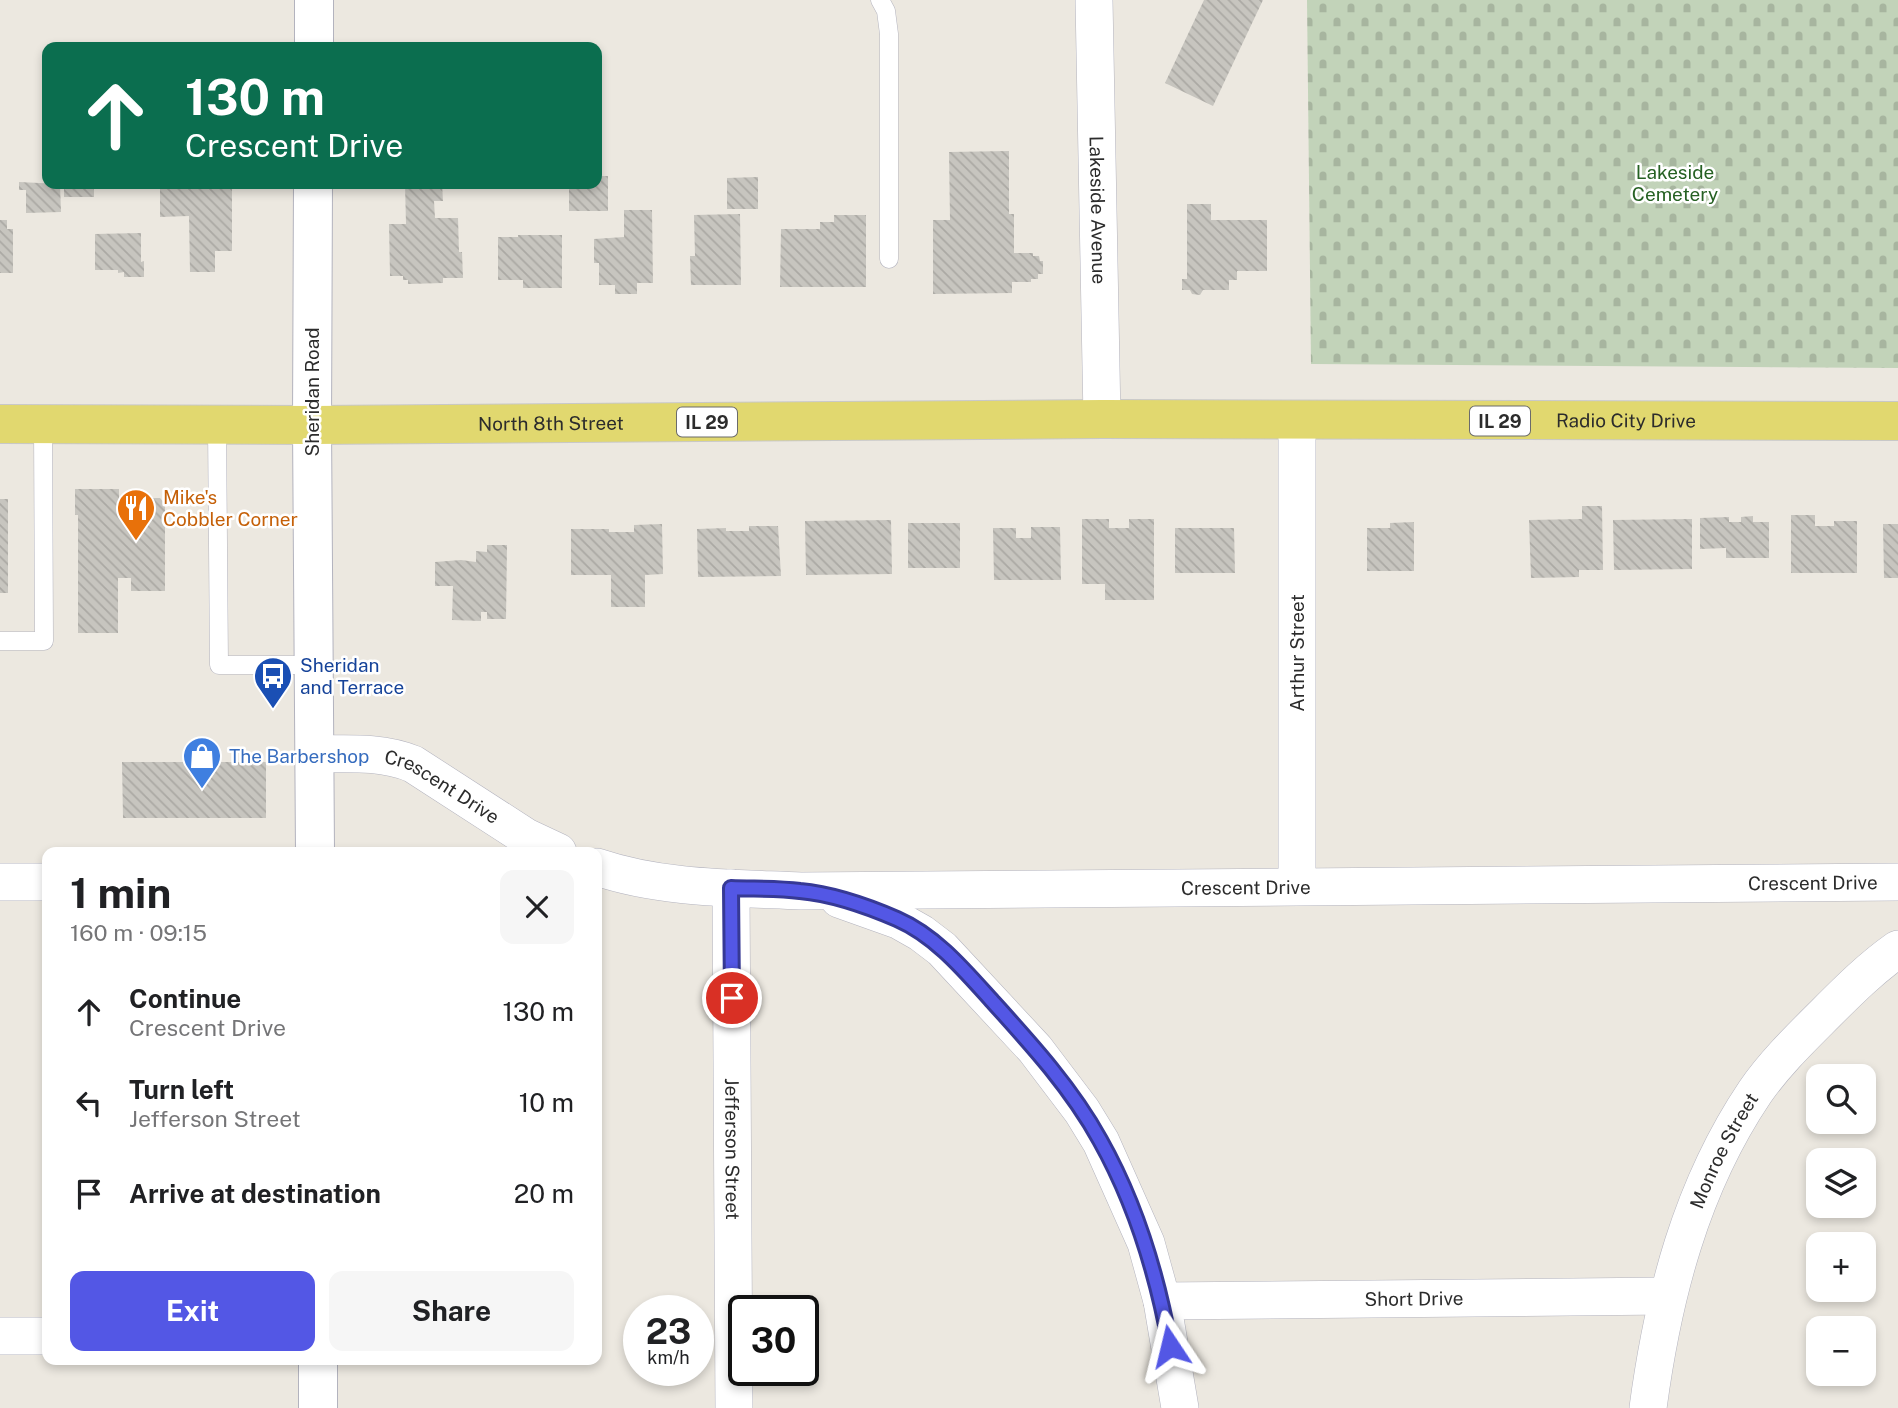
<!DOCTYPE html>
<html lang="en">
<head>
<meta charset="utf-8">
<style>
  :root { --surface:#fff; --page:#f6f6f6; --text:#202124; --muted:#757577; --accent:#5357e5 }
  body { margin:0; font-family:"Public Sans",sans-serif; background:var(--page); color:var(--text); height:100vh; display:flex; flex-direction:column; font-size:26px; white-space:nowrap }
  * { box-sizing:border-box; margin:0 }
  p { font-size:23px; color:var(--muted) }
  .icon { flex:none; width:38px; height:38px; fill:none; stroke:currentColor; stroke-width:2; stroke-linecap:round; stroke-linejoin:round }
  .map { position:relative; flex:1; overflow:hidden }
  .details { position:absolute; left:42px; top:847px; width:560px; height:518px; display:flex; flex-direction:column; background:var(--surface); border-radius:14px; box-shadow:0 4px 10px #0003 }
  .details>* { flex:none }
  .top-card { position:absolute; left:42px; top:42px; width:560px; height:147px; border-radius:14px; box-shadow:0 4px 10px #0003; background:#0b6e4f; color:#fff; overflow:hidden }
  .buttons { position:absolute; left:1806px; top:1064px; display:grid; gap:14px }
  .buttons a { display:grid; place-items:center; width:70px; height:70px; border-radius:14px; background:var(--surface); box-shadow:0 4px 10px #0003; font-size:35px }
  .speed { position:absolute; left:623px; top:1295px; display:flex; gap:14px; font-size:35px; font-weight:700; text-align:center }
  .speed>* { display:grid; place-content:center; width:91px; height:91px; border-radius:50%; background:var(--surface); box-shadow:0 4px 10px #0003; line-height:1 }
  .speed small { font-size:18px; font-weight:400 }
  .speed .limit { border:4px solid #111; border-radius:10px; background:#fff; color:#111 }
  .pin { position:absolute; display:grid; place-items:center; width:60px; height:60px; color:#fff; margin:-30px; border:4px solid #fff; border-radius:50%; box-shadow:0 2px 7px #0007 }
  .me { position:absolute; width:77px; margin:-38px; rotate:350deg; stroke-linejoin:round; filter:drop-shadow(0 0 5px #0008) }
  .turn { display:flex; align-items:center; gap:24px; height:147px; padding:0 28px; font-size:32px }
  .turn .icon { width:91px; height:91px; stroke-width:2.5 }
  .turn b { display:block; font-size:49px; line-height:60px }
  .round { display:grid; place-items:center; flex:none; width:74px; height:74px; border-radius:14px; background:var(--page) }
  .headline { display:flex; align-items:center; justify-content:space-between; height:119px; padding:0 28px }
  h1 { font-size:42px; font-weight:700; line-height:52px }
  .action { display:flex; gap:14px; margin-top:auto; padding:14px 28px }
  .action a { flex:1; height:80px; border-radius:14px; background:var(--accent); color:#fff; font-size:28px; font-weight:700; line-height:80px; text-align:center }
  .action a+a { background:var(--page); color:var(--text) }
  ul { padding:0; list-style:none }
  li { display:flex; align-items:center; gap:21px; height:91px; padding:0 28px }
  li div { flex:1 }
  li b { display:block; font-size:26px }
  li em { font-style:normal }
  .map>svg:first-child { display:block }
</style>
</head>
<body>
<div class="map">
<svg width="1898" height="1408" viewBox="0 0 1898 1408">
  <defs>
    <pattern id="cemetery-stones" width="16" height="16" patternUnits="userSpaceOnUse" patternTransform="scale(1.75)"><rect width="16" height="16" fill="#c2d3b9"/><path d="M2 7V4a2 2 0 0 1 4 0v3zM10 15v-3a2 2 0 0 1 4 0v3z" fill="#a7b59f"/></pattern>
    <pattern id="building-back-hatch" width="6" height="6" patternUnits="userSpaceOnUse" patternTransform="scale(1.75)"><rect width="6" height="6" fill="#c7c5bf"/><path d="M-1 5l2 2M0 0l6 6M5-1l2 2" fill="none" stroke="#aba9a4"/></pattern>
  </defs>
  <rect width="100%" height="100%" fill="#ece8e0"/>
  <path fill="url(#cemetery-stones)" d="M1307,0H1898V368L1311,364Z"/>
  <path fill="url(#building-back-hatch)" d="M1204,0H1263L1213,106L1165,83Z
    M1009,151V214H1014V253H1033V256H1039L1040,261H1043V274H1038V279H1031V282H1012V293L933,294V220H950L949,152Z
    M597,176H608V211H569V184H597Z
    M758,177V209H727V178Z
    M19,182L60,184L61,212L26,213V190H19Z
    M64,184H94V197H64Z
    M160,184H232V251H215V272H190L189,216L160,217Z
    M405,184H442L443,201H434L435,218H458L459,252H462L463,278H443V283L408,284V280H403V276H390L389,224H406Z
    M1187,204H1211V220H1267V271H1237V280H1229V290H1203L1200,295L1192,294L1190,290H1182V279H1187Z
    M624,210H652L653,283H637V294H615V285H599V263H594V239L624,237Z
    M740,214L741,285H691L690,256H695L694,215Z
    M834,215H866V287H780L781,229H820V222H834Z
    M0,220H7V229H13V273H0Z
    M141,233V262L144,261V277H124V272L118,273V270H95V234Z
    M518,235H562V288H523V280H498V237H518Z
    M75,489H119V498H160L165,504V591H131V578H118V633H78V515H75Z
    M0,499H8V593H0Z
    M1582,506H1602L1603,570H1579V577L1531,578L1529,520L1582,519Z
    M1791,515H1815V526H1834V521H1857V573H1791Z
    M1753,516V522H1769V558H1726V548L1700,549V518L1729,517V522H1741V517Z
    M1082,519H1109V528H1129V519H1154V600H1105V584H1082Z
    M1692,519V569L1614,570L1613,520Z
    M891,520L892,574L806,575L805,521Z
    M1414,522V571H1367V528H1390V523Z
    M908,523H960V568H908Z
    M662,524L663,574L645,575V607H611V575H571V529H609V532H634V525Z
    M1883,524H1898V578H1884Z
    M749,526H778L781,576L698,577L697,529L726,528V531H749Z
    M1031,527H1060L1061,580H994L993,528H1016V538H1031Z
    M1175,528H1234L1235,573H1175Z
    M487,545H507L506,619H487V612H481V621L452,620L453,586H435V562L461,560L476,562V551L487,552Z
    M122,762H266V818H123Z"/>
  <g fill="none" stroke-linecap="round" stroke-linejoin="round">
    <defs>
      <path id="service" d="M880,0L886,11L889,34V259
        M217,425L219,665H314
        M0,641H44L43,424"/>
      <g id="minor">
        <path id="s1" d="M1094,0L1102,419"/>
        <path d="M1297,420V886"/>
        <path id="s2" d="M315,754C348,754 381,751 413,764L526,837L558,852"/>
        <path id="s3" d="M597,867C662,889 733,888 801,891L1898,882"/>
        <path d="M0,882H47"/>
        <path id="s4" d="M731,888L734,1408"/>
        <path d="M839,899L898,920L921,933L942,949L1035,1049L1082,1111L1101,1142L1146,1243L1162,1301L1180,1408"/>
        <path id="s5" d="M1162,1301L1667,1296"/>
        <path d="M0,1336H47"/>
        <path id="s6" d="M1648,1408C1663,1296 1691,1187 1755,1092C1775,1063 1801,1038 1826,1013C1849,990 1871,968 1898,949"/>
      </g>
      <path id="secondary" d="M314,47V0
        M313,184L312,425L315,852
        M318,1360V1408"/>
      <g id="primary">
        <path id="s7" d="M0,424L312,425L1102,419L1898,421"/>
      </g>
    </defs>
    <use href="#service" stroke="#b3b3be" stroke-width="19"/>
    <use href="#minor" stroke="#b3b3be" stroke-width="38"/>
    <use href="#secondary" stroke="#b3b3be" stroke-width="40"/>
    <use href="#primary" stroke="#c8c8c8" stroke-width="40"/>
    <use href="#service" stroke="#fff" stroke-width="18"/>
    <use href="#minor" stroke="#fff" stroke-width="37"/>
    <use href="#secondary" stroke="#fff" stroke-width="38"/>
    <use href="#primary" stroke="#e1d86f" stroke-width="38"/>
  </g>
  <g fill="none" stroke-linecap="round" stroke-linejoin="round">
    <defs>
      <path id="route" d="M732,998L731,888C754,889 777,888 800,891C833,894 867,906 897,919C936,936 965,971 993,1002C1032,1045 1072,1089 1100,1140C1136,1204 1157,1274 1170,1346"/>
    </defs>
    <use href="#route" stroke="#363995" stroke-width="18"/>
    <use href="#route" stroke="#5357e5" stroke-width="12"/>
  </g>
  <defs>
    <symbol id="restaurant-pin" viewBox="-11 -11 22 30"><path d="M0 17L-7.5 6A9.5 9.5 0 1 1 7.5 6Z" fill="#e8710a" stroke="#fff"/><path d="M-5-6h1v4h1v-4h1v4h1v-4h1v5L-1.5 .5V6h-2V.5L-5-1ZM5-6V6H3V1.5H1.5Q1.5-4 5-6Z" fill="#fff"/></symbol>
    <symbol id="bus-pin" viewBox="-11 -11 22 30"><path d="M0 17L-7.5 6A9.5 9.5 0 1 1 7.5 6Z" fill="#1a4fb4" stroke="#fff"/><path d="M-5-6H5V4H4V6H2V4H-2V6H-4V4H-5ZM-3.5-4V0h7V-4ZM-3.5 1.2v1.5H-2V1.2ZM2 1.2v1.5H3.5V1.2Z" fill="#fff"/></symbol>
    <symbol id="shop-pin" viewBox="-11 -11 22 30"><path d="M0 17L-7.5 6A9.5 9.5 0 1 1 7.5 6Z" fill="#3f7fe0" stroke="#fff"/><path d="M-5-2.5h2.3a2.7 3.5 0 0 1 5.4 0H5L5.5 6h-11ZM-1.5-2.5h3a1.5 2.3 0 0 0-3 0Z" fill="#fff"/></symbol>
  </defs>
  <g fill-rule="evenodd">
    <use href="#restaurant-pin" x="114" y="486" width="44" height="60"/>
    <use href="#bus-pin" x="251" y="654" width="44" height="60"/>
    <use href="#shop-pin" x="180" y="734" width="44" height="60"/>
  </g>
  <g text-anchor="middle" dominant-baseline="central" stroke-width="5" stroke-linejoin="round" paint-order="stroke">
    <g fill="#fff" stroke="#6b6b6b" stroke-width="2">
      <rect x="1470" y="406.5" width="60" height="29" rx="5"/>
      <rect x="677" y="407.5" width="60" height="29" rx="5"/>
    </g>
    <g font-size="18" font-weight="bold" fill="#2c2c2c">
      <text x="1500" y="421">IL 29</text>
      <text x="707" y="422">IL 29</text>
    </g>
    <g font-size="19" fill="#266123" stroke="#fff">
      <text x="1675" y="172">Lakeside<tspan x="1675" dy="22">Cemetery</tspan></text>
    </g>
    <g font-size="19" fill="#2c2c2c" stroke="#fff">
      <text stroke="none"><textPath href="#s1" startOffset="210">Lakeside Avenue</textPath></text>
      <text transform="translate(312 392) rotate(-90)">Sheridan Road</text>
      <text stroke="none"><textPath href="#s7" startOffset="1626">Radio City Drive</textPath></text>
      <text stroke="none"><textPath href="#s7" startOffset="551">North 8th Street</textPath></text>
      <text transform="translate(1297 653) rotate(-90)">Arthur Street</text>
      <text stroke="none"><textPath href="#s2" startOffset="135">Crescent Drive</textPath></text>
      <text stroke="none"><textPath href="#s3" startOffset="1218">Crescent Drive</textPath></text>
      <text stroke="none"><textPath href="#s3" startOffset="651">Crescent Drive</textPath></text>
      <text stroke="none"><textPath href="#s4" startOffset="261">Jefferson Street</textPath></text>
      <text stroke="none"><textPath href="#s6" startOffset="270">Monroe Street</textPath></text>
      <text stroke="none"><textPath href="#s5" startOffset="252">Short Drive</textPath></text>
    </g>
    <g font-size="19" fill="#c56008" stroke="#fff" text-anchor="start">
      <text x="163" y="497">Mike's<tspan x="163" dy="22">Cobbler Corner</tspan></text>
    </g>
    <g font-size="19" fill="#164399" stroke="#fff" text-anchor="start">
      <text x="300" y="665">Sheridan<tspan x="300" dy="22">and Terrace</tspan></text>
    </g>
    <g font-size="19" fill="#366cbe" stroke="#fff" text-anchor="start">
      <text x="229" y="756">The Barbershop</text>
    </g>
  </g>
</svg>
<div class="buttons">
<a><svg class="icon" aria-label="search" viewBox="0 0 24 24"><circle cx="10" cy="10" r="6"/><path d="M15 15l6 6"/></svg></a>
<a><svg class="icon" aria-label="layers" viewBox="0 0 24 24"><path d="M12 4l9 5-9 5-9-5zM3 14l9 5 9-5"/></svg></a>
<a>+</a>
<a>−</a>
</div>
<div class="speed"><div>23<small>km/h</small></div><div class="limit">30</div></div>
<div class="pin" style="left:732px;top:998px;background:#d93025"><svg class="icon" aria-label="arrive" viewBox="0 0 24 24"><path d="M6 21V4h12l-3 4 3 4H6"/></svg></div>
<svg class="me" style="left:1170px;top:1346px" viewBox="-20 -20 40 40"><path d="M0-17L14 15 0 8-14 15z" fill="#5357e5" stroke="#fff" stroke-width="4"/></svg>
<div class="top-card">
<div class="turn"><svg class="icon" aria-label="ahead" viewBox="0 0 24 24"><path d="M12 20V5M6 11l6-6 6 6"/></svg><div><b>130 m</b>Crescent Drive</div></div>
</div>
<section class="details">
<div class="headline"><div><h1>1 min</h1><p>160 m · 09:15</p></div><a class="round"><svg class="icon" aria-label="close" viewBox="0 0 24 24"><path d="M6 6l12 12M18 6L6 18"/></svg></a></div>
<ul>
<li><svg class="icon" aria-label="ahead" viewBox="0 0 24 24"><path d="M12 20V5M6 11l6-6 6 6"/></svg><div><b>Continue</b><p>Crescent Drive</p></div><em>130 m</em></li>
<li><svg class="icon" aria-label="left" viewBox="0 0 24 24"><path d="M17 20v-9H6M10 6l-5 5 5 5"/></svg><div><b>Turn left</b><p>Jefferson Street</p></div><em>10 m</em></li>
<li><svg class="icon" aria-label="arrive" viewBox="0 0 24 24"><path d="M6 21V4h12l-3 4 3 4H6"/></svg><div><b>Arrive at destination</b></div><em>20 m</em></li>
</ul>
<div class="action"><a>Exit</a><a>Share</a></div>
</section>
</div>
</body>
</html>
